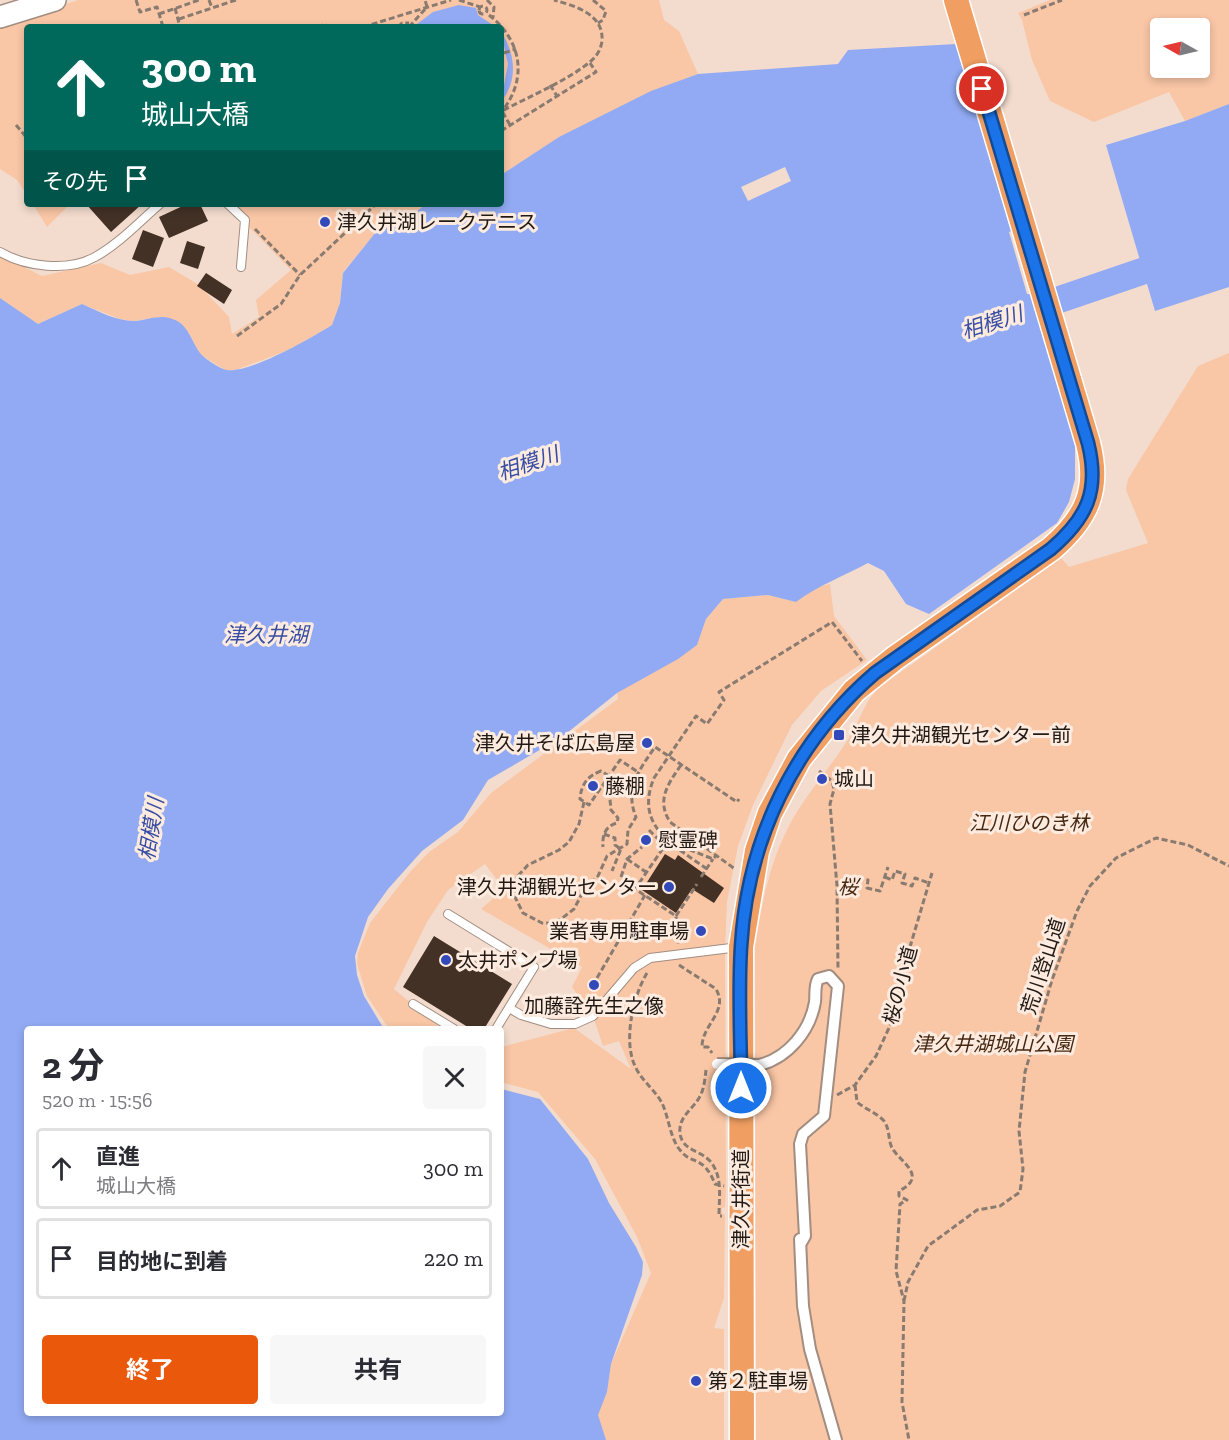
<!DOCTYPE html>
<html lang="ja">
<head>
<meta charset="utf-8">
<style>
  :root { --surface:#fff; --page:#f7f7f7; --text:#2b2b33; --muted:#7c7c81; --line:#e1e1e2; --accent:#ea580c }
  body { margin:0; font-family:"Zilla Slab","Noto Sans JP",serif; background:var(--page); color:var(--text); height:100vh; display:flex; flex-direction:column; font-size:22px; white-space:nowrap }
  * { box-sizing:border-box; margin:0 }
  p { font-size:20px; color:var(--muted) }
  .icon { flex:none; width:33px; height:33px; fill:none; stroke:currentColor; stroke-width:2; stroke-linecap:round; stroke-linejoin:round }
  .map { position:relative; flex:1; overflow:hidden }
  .side { position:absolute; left:24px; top:1026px; width:480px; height:390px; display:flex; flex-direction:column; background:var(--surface); border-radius:6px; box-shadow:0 3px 9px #0003 }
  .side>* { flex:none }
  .guide { position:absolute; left:24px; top:24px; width:480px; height:183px; border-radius:6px; box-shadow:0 3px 9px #0003; background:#00695c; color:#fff; overflow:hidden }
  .needle { width:39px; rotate:278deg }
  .tools { position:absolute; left:1150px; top:18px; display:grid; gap:12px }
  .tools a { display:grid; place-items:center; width:60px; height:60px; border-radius:6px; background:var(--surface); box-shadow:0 3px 9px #0003; font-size:30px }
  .pin { position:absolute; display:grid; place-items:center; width:51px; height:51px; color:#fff; margin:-26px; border:3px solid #fff; border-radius:50%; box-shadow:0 2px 6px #0007 }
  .me { position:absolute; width:66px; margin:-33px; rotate:0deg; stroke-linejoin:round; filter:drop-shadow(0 0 4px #0008) }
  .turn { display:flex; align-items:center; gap:21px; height:126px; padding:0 18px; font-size:27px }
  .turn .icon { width:78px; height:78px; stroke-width:2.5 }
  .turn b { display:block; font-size:42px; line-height:51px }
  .then { display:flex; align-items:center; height:57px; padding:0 18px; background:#0003; gap:12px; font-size:22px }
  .round { display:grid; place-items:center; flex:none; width:63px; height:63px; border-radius:6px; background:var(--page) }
  .summary { display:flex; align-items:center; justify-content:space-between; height:102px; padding:0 18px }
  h1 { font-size:36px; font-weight:700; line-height:45px }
  .action { display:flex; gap:12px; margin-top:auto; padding:12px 18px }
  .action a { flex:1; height:69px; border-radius:6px; background:var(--accent); color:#fff; font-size:24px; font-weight:700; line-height:69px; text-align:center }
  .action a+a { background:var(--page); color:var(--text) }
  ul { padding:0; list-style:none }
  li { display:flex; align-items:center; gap:18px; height:81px; margin:0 12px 9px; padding:0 6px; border:3px solid var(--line); border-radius:6px }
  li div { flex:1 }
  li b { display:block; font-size:22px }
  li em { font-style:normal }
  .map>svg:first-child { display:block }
</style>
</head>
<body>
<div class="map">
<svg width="1229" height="1440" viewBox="0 0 1229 1440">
  <rect width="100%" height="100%" fill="#f3dcce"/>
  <path fill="#f9c6a6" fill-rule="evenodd" d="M78,0H659L664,20L679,31L698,74C627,99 564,135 501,175V27H27V195L17,180L0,169V27Z
    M1050,0H1229V104L1185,121L1169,92L1094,122L1050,101L1032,60L1022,20L1018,13ZM1161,28H1200V68H1161Z
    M33,204H70L47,227Z
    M232,204H426L417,212L388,218L343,272L340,303L332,325L291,349L236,370H225L200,354L189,333L159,317L134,321L120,319L82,304L38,324L0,298V255L42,276L101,263L130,275L169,267L199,285L229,317L232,334L259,317L256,300L291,270L249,227V219Z
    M1229,353V1440H756L755,947C762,903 769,864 790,824C807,792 833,765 852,733C861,717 866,699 880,687L1061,558L1069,567L1148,543L1126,490L1128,479L1198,366Z
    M830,584L834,616L867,660L821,691L792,725L753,805L738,846L727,902L725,949L726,1186L725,1207L722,1208V1213L725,1215L724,1298L714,1328L724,1329V1440H606L597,1415L607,1392L611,1364L651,1273L637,1237L595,1159L538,1092L501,1082V1047L574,1028L631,1069L619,1041L603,1046L593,1016L572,987L582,967L481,909L504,889L485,864L448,890L427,922L394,989L442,1029H389L367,996L357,964L358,953L370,923L410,872L429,852L458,832L491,793L618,699L617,693L697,645L706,619L723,599L768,595L796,602L813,588Z"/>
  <path fill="#91aaf3" d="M459,5L476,8L478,15L496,27H413L433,12Z
    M501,32C516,54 518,81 501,102L508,64Z
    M956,44L1011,231L1009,232L1027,294H1030L1075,444V479L1069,502L1057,523L929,614L906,604L884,571L868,563C844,576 817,586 796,602L768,595L723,599L706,619L697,645L678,659L617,693L562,737L488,780L463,820L422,851L388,889L368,917L355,956L357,975L364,996L384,1029H27V1413H501V1089L540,1099L588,1159L609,1203L636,1247L643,1262L642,1275L611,1364L607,1392L598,1415L606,1440H0V298L38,324L82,304C98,311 116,321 134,321C148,320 162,313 175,320C188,325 192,342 200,353C204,358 220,369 227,370C251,373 311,338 332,325L340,303L343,273L388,217L416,212L426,204H501V175L559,137L651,91L698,74L838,64L848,50Z
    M1229,104V287L1155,311L1106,145L1185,121Z"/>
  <path fill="#f3dcce" d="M785,167L791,181L748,201L741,187Z"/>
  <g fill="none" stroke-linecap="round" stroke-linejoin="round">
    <path stroke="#91aaf3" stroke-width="27" d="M1023,312L1149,269L1229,227"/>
  </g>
  <path fill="#433126" d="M86,204H142L111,232Z
    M187,204H200L208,221L169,238L159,217Z
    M143,230L164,238L153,267L132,259Z
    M187,241L205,247L198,269L180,263Z
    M206,273L232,290L224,304L197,286Z
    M665,854L675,860L678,855L724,888L714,903L692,889L676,913L642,890Z
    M434,936L512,984L484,1029H471L403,987Z"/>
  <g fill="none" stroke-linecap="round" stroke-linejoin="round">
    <defs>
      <path id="service" d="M228,204L245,220L241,267
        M0,252C26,267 68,272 95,257C119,244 140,221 160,204
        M448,914L534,967L496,1029
        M413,1004L454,1029
        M509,1008L521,1015L551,1024H575L593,1016L634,968L650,958L739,947"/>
      <path id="pedestrian" d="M759,1065C788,1058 810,1031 815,1002C816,994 814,987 818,979L829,976L838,986L824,1116L803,1134L800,1144L805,1236L801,1243
        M800,1239L803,1306L810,1349L836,1440"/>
      <path id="secondary" d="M0,17L55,0"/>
      <path id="trunk" d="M742,1440L741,947L757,851L770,813L799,759L854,691L895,658L1051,549C1087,518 1100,490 1088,443L956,0"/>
    </defs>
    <use href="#service" stroke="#a28d80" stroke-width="10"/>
    <use href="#pedestrian" stroke="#a28d80" stroke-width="14"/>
    <use href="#secondary" stroke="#a28d80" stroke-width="24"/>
    <use href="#trunk" stroke="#fff" stroke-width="27"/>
    <path stroke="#8a7b71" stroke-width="3" stroke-dasharray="6 3" stroke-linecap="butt" d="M136,0L140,12L157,7L163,27
      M209,0L212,8
      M459,0L480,7
      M487,0L494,7L493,17
      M593,0L606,11L603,20L598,23
      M479 10a4 4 0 1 1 8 0a4 4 0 1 1-8 0Z
      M175,8L180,27
      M159,14L199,0
      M489,15C521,40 528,77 503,110
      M1024,15L1062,0
      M179,19L236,0
      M308,27L325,25L334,27
      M363,27L451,0
      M398,27L402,23H409
      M409,27L427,7L425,0
      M504,53L516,49
      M550,85L557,96
      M16,125L27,138
      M510,125L502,111C528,97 569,80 591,61C597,56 601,49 602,41C604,14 575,6 554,0
      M501,131L596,72L590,63
      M255,229L300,275
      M237,336L281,304L300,275L376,204
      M681,765C668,784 656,800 670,822L735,869
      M819,771L832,781L834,789L830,804L837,886L838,969
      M609,776L601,771C587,776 581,785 580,799L589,805L620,760L638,772
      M603,785L609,789L611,810L618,818L617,823C605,826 602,836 603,847
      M584,802L579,824L569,842L559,850L528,865L516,878L514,895L523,913L542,923H552L561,919L574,909L585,888L598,876L607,856L627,844L628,830L636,817C624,788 640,769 655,747L737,802L739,799
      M649,830L664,845
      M604,834L615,838V845L621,849L612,871
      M668,841L635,889L676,916L678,944
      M685,848L692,838
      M683,852L685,848L713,859L716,856
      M627,859L646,872
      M707,869C673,845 634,826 654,778L696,716L707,724L724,700L719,692L832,622L862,661
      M621,877L627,859L642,847
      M701,877L713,859
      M885,877L892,880L895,871L905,874L902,883L912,886L915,878L929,883
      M838,891L853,890L859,878L868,880L867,888L880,891L888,867
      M676,916L697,884
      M679,965L716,989C729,1012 702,1024 702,1047H708L712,1053
      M647,973C633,996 623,1041 635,1066C641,1080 655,1090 662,1103C669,1118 670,1138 680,1150C692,1166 703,1154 715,1184L724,1186
      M597,978L645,895
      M706,1070C705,1079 704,1090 699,1098C692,1110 678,1117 680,1134C683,1151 700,1150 710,1161C723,1176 719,1197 719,1216H722
      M855,1085L857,1102C865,1109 877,1113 884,1121C890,1129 888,1140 892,1148C900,1162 929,1176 899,1191V1196L907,1200L900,1204L896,1271L904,1301L902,1402L909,1440
      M837,1095L855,1085L876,1056L895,1015L904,967L932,873
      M904,1301L908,1282L928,1246L977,1210L1000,1206L1020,1192L1023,1169L1019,1131L1025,1072L1052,980L1077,911L1090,886L1116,858L1156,838L1188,845L1229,866"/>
    <use href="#service" stroke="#fff" stroke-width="8"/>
    <use href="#pedestrian" stroke="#fff" stroke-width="10"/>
    <use href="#secondary" stroke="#fff" stroke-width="21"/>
    <use href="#trunk" stroke="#f09e62" stroke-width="24"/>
    <defs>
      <path id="pedestrian-bridge" d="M717,1064L759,1065"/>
    </defs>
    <use href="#pedestrian-bridge" stroke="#a28d80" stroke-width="14" stroke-linecap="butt"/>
    <use href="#pedestrian-bridge" stroke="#fff" stroke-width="10"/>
  </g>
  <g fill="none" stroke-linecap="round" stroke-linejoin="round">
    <defs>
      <path id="route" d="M741,1088C741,1041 738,993 741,947C747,840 794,743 875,673L1051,549C1087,518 1100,491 1088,443L982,89"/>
    </defs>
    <use href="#route" stroke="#114b97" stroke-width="15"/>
    <use href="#route" stroke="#1a73e8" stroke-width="10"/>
  </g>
  <g fill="#3249ba" stroke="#fdebdf" stroke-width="2">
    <circle cx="325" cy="222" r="6"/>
    <rect x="833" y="729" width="12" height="12" rx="3"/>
    <circle cx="647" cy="743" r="6"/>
    <circle cx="822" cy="779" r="6"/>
    <circle cx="593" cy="786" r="6"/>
    <circle cx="646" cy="840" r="6"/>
    <circle cx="669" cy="887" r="6"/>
    <circle cx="701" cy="931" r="6"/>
    <circle cx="446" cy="960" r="6"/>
    <circle cx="594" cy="985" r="6"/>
    <circle cx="696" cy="1381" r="6"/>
  </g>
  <g text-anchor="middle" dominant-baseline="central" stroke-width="6" stroke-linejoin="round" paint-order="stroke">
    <g font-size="20" fill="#211914" stroke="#fdebdf" text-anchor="start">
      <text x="337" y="222">津久井湖レークテニス</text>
      <text x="851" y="735">津久井湖観光センター前</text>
      <text x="635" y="743" text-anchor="end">津久井そば広島屋</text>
      <text x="834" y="779">城山</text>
      <text x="605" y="786">藤棚</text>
      <text x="658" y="840">慰霊碑</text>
      <text x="657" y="887" text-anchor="end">津久井湖観光センター</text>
      <text x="689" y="931" text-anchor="end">業者専用駐車場</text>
      <text x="458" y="960">太井ポンプ場</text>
      <text x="594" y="1006" text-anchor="middle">加藤詮先生之像</text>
      <text x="708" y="1381">第２駐車場</text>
    </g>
    <g font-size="20" font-style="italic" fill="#462813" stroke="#fdebdf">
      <text x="1029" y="823">江川ひのき林</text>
      <text x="848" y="887">桜</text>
      <text x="993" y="1044">津久井湖城山公園</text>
    </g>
    <g font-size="20" fill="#211914" stroke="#fdebdf">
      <text transform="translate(1043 966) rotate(-72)">荒川登山道</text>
      <text transform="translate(900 985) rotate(-75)">桜の小道</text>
      <text transform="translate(741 1199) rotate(-90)">津久井街道</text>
    </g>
    <g font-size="21" font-style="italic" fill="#384ea4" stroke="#fdebdf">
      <text transform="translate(992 322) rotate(-18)">相模川</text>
      <text transform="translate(528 463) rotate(-19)">相模川</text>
      <text x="266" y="634">津久井湖</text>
      <text transform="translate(151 829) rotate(-81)">相模川</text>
    </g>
  </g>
</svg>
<div class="tools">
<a><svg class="needle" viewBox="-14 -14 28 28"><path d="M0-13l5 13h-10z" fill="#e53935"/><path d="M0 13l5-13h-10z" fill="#7c7c81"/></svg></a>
</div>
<div class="pin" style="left:982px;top:89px;background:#d93025"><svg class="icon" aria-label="arrive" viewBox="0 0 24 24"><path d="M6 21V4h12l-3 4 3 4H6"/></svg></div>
<svg class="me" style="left:741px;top:1088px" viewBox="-20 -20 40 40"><circle r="17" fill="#1a73e8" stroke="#fff" stroke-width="3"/><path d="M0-11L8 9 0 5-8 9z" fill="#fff"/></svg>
<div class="guide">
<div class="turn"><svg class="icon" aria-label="ahead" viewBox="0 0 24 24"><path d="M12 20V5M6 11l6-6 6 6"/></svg><div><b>300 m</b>城山大橋</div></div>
<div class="then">その先<svg class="icon" aria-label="arrive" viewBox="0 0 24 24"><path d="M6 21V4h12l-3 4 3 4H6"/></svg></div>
</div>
<section class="side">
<div class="summary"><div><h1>2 分</h1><p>520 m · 15:56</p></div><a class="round"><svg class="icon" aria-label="close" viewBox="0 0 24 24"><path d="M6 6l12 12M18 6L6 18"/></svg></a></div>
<ul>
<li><svg class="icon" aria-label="ahead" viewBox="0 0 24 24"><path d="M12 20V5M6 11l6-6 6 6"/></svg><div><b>直進</b><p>城山大橋</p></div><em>300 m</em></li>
<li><svg class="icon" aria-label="arrive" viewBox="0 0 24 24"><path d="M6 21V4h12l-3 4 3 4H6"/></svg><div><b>目的地に到着</b></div><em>220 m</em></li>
</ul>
<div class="action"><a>終了</a><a>共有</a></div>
</section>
</div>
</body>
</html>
